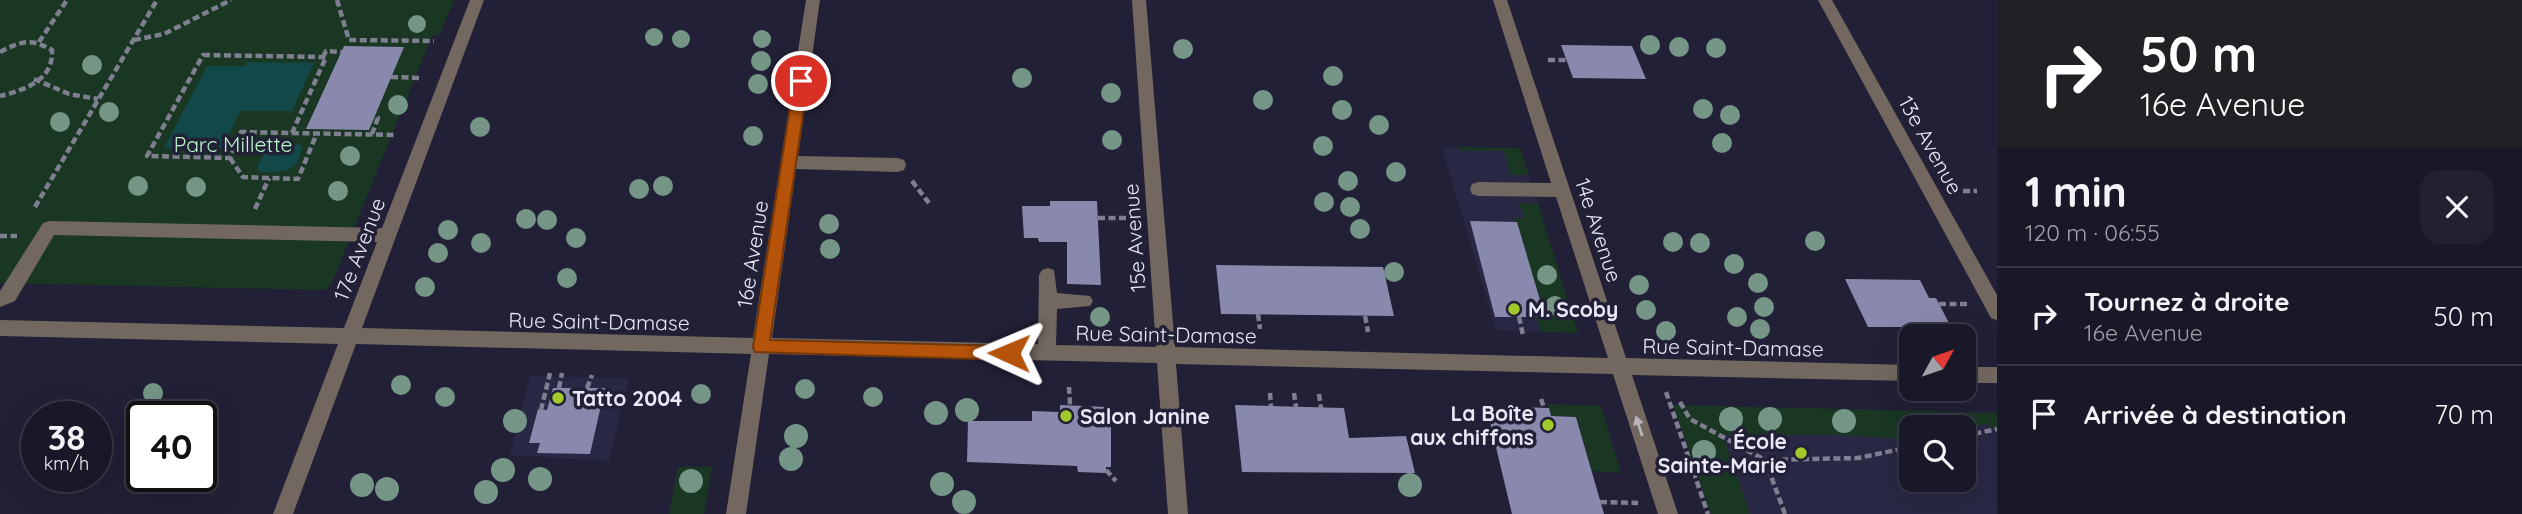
<!DOCTYPE html>
<html lang="fr">
<head>
<meta charset="utf-8">
<style>
  :root { --surface:#191828; --page:#222130; --text:#f1f3f6; --muted:#9fa0a8; --line:#373745 }
  body { margin:0; font-family:Quicksand,sans-serif; background:var(--page); color:var(--text); height:100vh; display:flex; flex-direction:column; font-size:26px; white-space:nowrap }
  * { box-sizing:border-box; margin:0 }
  p { font-size:23px; color:var(--muted) }
  .icon { flex:none; width:38px; height:38px; fill:none; stroke:currentColor; stroke-width:2; stroke-linecap:round; stroke-linejoin:round }
  .map { position:relative; flex:1; overflow:hidden }
  .sheet { display:flex; flex-direction:column; background:var(--surface); width:525px }
  .sheet>* { flex:none }
  .top-card { background:#202124; color:#fff; overflow:hidden }
  .needle { width:46px; rotate:50deg }
  .tools { position:absolute; left:1899px; top:324px; display:grid; gap:14px }
  .tools a { display:grid; place-items:center; width:77px; height:77px; border-radius:14px; background:var(--surface); box-shadow:0 7px 28px #0002,0 0 0 2px var(--line); font-size:35px }
  .speed { position:absolute; left:21px; top:401px; display:flex; gap:14px; font-size:35px; font-weight:700; text-align:center }
  .speed>* { display:grid; place-content:center; width:91px; height:91px; border-radius:50%; background:var(--surface); box-shadow:0 7px 28px #0002,0 0 0 2px var(--line); line-height:1 }
  .speed small { font-size:18px; font-weight:400 }
  .speed .limit { border:4px solid #111; border-radius:10px; background:#fff; color:#111 }
  .pin { position:absolute; display:grid; place-items:center; width:60px; height:60px; color:#fff; margin:-30px; border:4px solid #fff; border-radius:50%; box-shadow:0 2px 7px #0007 }
  .me { position:absolute; width:77px; margin:-38px; rotate:271deg; stroke-linejoin:round; filter:drop-shadow(0 0 5px #0008) }
  .turn { display:flex; align-items:center; gap:24px; height:147px; padding:0 28px; font-size:32px }
  .turn .icon { width:91px; height:91px; stroke-width:2.5 }
  .turn b { display:block; font-size:49px; line-height:60px }
  .round { display:grid; place-items:center; flex:none; width:74px; height:74px; border-radius:21px; background:var(--page) }
  .headline { display:flex; align-items:center; justify-content:space-between; height:119px; padding:0 28px }
  h1 { font-size:42px; font-weight:800; line-height:52px }
  ul { padding:0; list-style:none }
  li { display:flex; align-items:center; gap:21px; height:98px; padding:0 28px; border-top:2px solid var(--line) }
  li div { flex:1 }
  li b { display:block; font-size:26px }
  li em { font-style:normal }
  main { display:flex; flex:1; min-height:0 }
  .map>svg:first-child { display:block }
</style>
</head>
<body>
<main>
<div class="map">
<svg width="1997" height="514" viewBox="0 0 1997 514">
  <rect width="100%" height="100%" fill="#212036"/>
  <path fill="#292844" fill-rule="evenodd" d="M1442,147L1520,148L1578,333L1496,330Z
    M530,376L629,378L609,461L510,455Z
    M1673,405L1997,413V514H1711ZM1911,427H1964V480H1911Z"/>
  <path fill="#193723" d="M0,0H454L439,36H432L428,46L331,285L324,290L0,283Z
    M1460,147L1520,148L1529,175H1511L1504,151H1458Z
    M1519,203L1538,204L1578,333L1541,332L1536,317L1545,316L1514,218H1524Z
    M1548,404L1601,406L1621,473L1592,471L1577,417L1551,416Z
    M1673,405L1997,413V429L1985,424L1964,428L1911,427V437L1904,439L1845,435H1723L1750,514H1711Z
    M678,467H712L704,514H669Z"/>
  <path fill="#134848" d="M247,62L314,63L292,111H240L222,149L164,148L207,66H245Z
    M273,143L302,145C299,174 284,172 260,172L257,169L266,147Z"/>
  <path fill="#8989ad" d="M1561,45L1632,46L1646,79L1573,78Z
    M344,46L404,47L369,130L306,129Z
    M1050,201H1097L1101,285L1067,284V242H1039L1038,238H1024L1022,206H1050Z
    M1470,221L1517,222L1545,317H1495Z
    M1216,265L1383,267L1394,316L1221,314Z
    M1845,279L1920,280L1929,298H1936L1951,327H1868Z
    M553,388H605L590,454L537,453L540,443H529L538,409L547,410Z
    M1060,405L1106,407L1107,413H1111V467H1106V473L1078,472L1077,466L967,462L968,421H1032V411L1060,412Z
    M1235,405L1344,408L1349,438L1406,436L1415,473L1242,472Z
    M1513,407L1549,408L1551,416L1576,417L1604,514H1512L1488,414H1515Z"/>
  <g fill="none" stroke-linecap="round" stroke-linejoin="round">
    <path stroke="#7f7f91" stroke-width="4.5" stroke-dasharray="7 3.5" stroke-linecap="butt" d="M337,0L349,40L434,41
      M134,40L164,34L231,0
      M39,42L67,0
      M0,52C21,41 31,38 52,50C54,80 25,90 0,96
      M203,55L326,57L292,133L241,132L230,158L147,156Z
      M323,57L326,51L342,52
      M1548,60H1567
      M391,77L420,78
      M34,79L69,94L98,99
      M292,133L397,135
      M372,134L378,118H374
      M230,158L243,177L298,179L317,133
      M912,181L929,203
      M1963,191H1977
      M35,207L157,0
      M255,209L269,178
      M1098,218H1132
      M0,236H17
      M1939,304H1967
      M1258,314L1260,329
      M1365,316L1368,332
      M1519,317L1523,335
      M1927,327L1931,336
      M1069,387L1070,405
      M559,388L562,373
      M587,388L592,375
      M1666,392L1708,514
      M1270,393L1271,406
      M1294,393L1296,407
      M1319,394L1321,408
      M1541,399L1544,408
      M1680,402L1690,419L1765,460
      M541,410L550,373
      M1964,436L1997,429
      M1106,470L1116,481
      M1600,502L1638,503
      M1785,514L1765,460L1858,458L1911,447"/>
    <path fill="#736860" fill-rule="evenodd" d="M470,0H484L362,328L753,338L806,0H820L798,156L898,158L904,160L906,165L904,170L898,172L796,169L772,338L1038,344L1039,275L1042,270L1048,268L1054,270L1057,293L1090,296L1093,301L1090,306L1057,309L1056,345L1156,347L1132,0H1146L1175,347L1608,358L1556,197L1478,196L1472,194L1470,189L1472,184L1478,182L1551,183L1493,0H1507L1626,358L1911,365V381L1632,375L1678,514H1658L1613,374L1176,364L1188,514H1168L1157,363L769,354L746,514H726L751,354L356,344L293,514H273L338,344L0,336V320L344,328L377,242L54,235L15,301L0,307V291L43,223L49,221L382,228Z
      M1818,0H1832L1997,295V320L1991,318Z
      M1964,367H1997V383H1964Z"/>
  </g>
  <g fill="#759587">
    <circle cx="417" cy="24" r="9"/>
    <circle cx="654" cy="37" r="9"/>
    <circle cx="681" cy="39" r="9"/>
    <circle cx="762" cy="39" r="9"/>
    <circle cx="1650" cy="45" r="10"/>
    <circle cx="1679" cy="47" r="10"/>
    <circle cx="1716" cy="48" r="10"/>
    <circle cx="1183" cy="49" r="10"/>
    <circle cx="761" cy="61" r="10"/>
    <circle cx="92" cy="65" r="10"/>
    <circle cx="1333" cy="76" r="10"/>
    <circle cx="1022" cy="78" r="10"/>
    <circle cx="758" cy="84" r="10"/>
    <circle cx="1111" cy="93" r="10"/>
    <circle cx="1263" cy="100" r="10"/>
    <circle cx="398" cy="105" r="10"/>
    <circle cx="1703" cy="109" r="10"/>
    <circle cx="1342" cy="110" r="10"/>
    <circle cx="109" cy="112" r="10"/>
    <circle cx="1730" cy="115" r="10"/>
    <circle cx="60" cy="122" r="10"/>
    <circle cx="1379" cy="125" r="10"/>
    <circle cx="480" cy="127" r="10"/>
    <circle cx="753" cy="136" r="10"/>
    <circle cx="1112" cy="140" r="10"/>
    <circle cx="1722" cy="143" r="10"/>
    <circle cx="1323" cy="146" r="10"/>
    <circle cx="350" cy="156" r="10"/>
    <circle cx="1396" cy="172" r="10"/>
    <circle cx="1348" cy="181" r="10"/>
    <circle cx="138" cy="186" r="10"/>
    <circle cx="663" cy="186" r="10"/>
    <circle cx="196" cy="187" r="10"/>
    <circle cx="639" cy="189" r="10"/>
    <circle cx="338" cy="191" r="10"/>
    <circle cx="1324" cy="202" r="10"/>
    <circle cx="1350" cy="207" r="10"/>
    <circle cx="526" cy="219" r="10"/>
    <circle cx="547" cy="220" r="10"/>
    <circle cx="829" cy="224" r="10"/>
    <circle cx="1360" cy="229" r="10"/>
    <circle cx="448" cy="230" r="10"/>
    <circle cx="576" cy="238" r="10"/>
    <circle cx="1815" cy="241" r="10"/>
    <circle cx="1673" cy="242" r="10"/>
    <circle cx="481" cy="243" r="10"/>
    <circle cx="1700" cy="243" r="10"/>
    <circle cx="830" cy="249" r="10"/>
    <circle cx="438" cy="253" r="10"/>
    <circle cx="1734" cy="264" r="10"/>
    <circle cx="1394" cy="272" r="10"/>
    <circle cx="1547" cy="275" r="10"/>
    <circle cx="567" cy="278" r="10"/>
    <circle cx="1758" cy="283" r="10"/>
    <circle cx="1639" cy="285" r="10"/>
    <circle cx="425" cy="287" r="10"/>
    <circle cx="1555" cy="306" r="10"/>
    <circle cx="1764" cy="307" r="10"/>
    <circle cx="1646" cy="310" r="10"/>
    <circle cx="1100" cy="317" r="10"/>
    <circle cx="1737" cy="317" r="10"/>
    <circle cx="1760" cy="329" r="10"/>
    <circle cx="1666" cy="331" r="10"/>
    <circle cx="401" cy="385" r="10"/>
    <circle cx="805" cy="389" r="10"/>
    <circle cx="153" cy="393" r="10"/>
    <circle cx="701" cy="394" r="10"/>
    <circle cx="445" cy="397" r="10"/>
    <circle cx="873" cy="397" r="10"/>
    <circle cx="967" cy="410" r="12"/>
    <circle cx="936" cy="413" r="12"/>
    <circle cx="1731" cy="419" r="12"/>
    <circle cx="1770" cy="419" r="12"/>
    <circle cx="515" cy="421" r="12"/>
    <circle cx="1844" cy="421" r="12"/>
    <circle cx="796" cy="436" r="12"/>
    <circle cx="1704" cy="452" r="12"/>
    <circle cx="791" cy="459" r="12"/>
    <circle cx="503" cy="470" r="12"/>
    <circle cx="540" cy="479" r="12"/>
    <circle cx="691" cy="481" r="12"/>
    <circle cx="942" cy="484" r="12"/>
    <circle cx="362" cy="485" r="12"/>
    <circle cx="1410" cy="485" r="12"/>
    <circle cx="387" cy="489" r="12"/>
    <circle cx="486" cy="492" r="12"/>
    <circle cx="964" cy="502" r="12"/>
  </g>
  <defs><path id="oneway-solid" d="M-6-.8H1V-3.2L6.5 0L1 3.2V.8H-6Z" transform="scale(1.75)"/></defs>
  <use fill="#b9b5bb" href="#oneway-solid" transform="translate(1639 426) rotate(-108)"/>
  <path fill="#b45309" stroke="#753606" stroke-width="2" d="M801,75L808,81L770,340L1009,346L1015,348L1017,353L1015,358L1009,360L755,352L753,347L794,81Z"/>
  <g fill="#a1c92a" stroke="#212036" stroke-width="2.5">
    <circle cx="1514" cy="309" r="7"/>
    <circle cx="558" cy="398" r="7"/>
    <circle cx="1066" cy="416" r="7"/>
    <circle cx="1548" cy="425" r="7"/>
    <circle cx="1801" cy="453" r="7"/>
  </g>
  <g text-anchor="middle" dominant-baseline="central" stroke-width="7" stroke-linejoin="round" paint-order="stroke">
    <g font-size="21" fill="#b9f5c9" stroke="#212036">
      <text x="233" y="144">Parc Millette</text>
    </g>
    <g font-size="21" fill="#e8e8f7" stroke="#212036">
      <text transform="translate(1931 145) rotate(61)">13e Avenue</text>
      <text transform="translate(1599 230) rotate(72)">14e Avenue</text>
      <text transform="translate(1134 238) rotate(-94)">15e Avenue</text>
      <text transform="translate(359 249) rotate(-69)">17e Avenue</text>
      <text transform="translate(752 254) rotate(-81)">16e Avenue</text>
      <text transform="translate(599 321) rotate(1)">Rue Saint-Damase</text>
      <text transform="translate(1166 334) rotate(1)">Rue Saint-Damase</text>
      <text transform="translate(1733 347) rotate(1)">Rue Saint-Damase</text>
    </g>
    <g font-size="21" font-weight="bold" fill="#e8e8f7" stroke="#212036" text-anchor="start">
      <text x="1528" y="309">M. Scoby</text>
      <text x="572" y="398">Tatto 2004</text>
      <text x="1534" y="413" text-anchor="end">La Boîte<tspan x="1534" dy="24">aux chiffons</tspan></text>
      <text x="1080" y="416">Salon Janine</text>
      <text x="1787" y="441" text-anchor="end">École<tspan x="1787" dy="24">Sainte-Marie</tspan></text>
    </g>
  </g>
</svg>
<div class="tools">
<a><svg class="needle" viewBox="-14 -14 28 28"><path d="M0-13l5 13h-10z" fill="#e53935"/><path d="M0 13l5-13h-10z" fill="#9fa0a8"/></svg></a>
<a><svg class="icon" aria-label="search" viewBox="0 0 24 24"><circle cx="10" cy="10" r="6"/><path d="M15 15l6 6"/></svg></a>
</div>
<div class="speed"><div>38<small>km/h</small></div><div class="limit">40</div></div>
<div class="pin" style="left:801px;top:81px;background:#d93025"><svg class="icon" aria-label="arrive" viewBox="0 0 24 24"><path d="M6 21V4h12l-3 4 3 4H6"/></svg></div>
<svg class="me" style="left:1009px;top:353px" viewBox="-20 -20 40 40"><path d="M0-17L14 15 0 8-14 15z" fill="#b45309" stroke="#fff" stroke-width="4"/></svg>
</div>
<section class="sheet">
<div class="top-card">
<div class="turn"><svg class="icon" aria-label="right" viewBox="0 0 24 24"><path d="M7 20v-9h11M14 6l5 5-5 5"/></svg><div><b>50 m</b>16e Avenue</div></div>
</div>
<div class="headline"><div><h1>1 min</h1><p>120 m · 06:55</p></div><a class="round"><svg class="icon" aria-label="close" viewBox="0 0 24 24"><path d="M6 6l12 12M18 6L6 18"/></svg></a></div>
<ul>
<li><svg class="icon" aria-label="right" viewBox="0 0 24 24"><path d="M7 20v-9h11M14 6l5 5-5 5"/></svg><div><b>Tournez à droite</b><p>16e Avenue</p></div><em>50 m</em></li>
<li><svg class="icon" aria-label="arrive" viewBox="0 0 24 24"><path d="M6 21V4h12l-3 4 3 4H6"/></svg><div><b>Arrivée à destination</b></div><em>70 m</em></li>
</ul>
</section>
</main>
</body>
</html>
